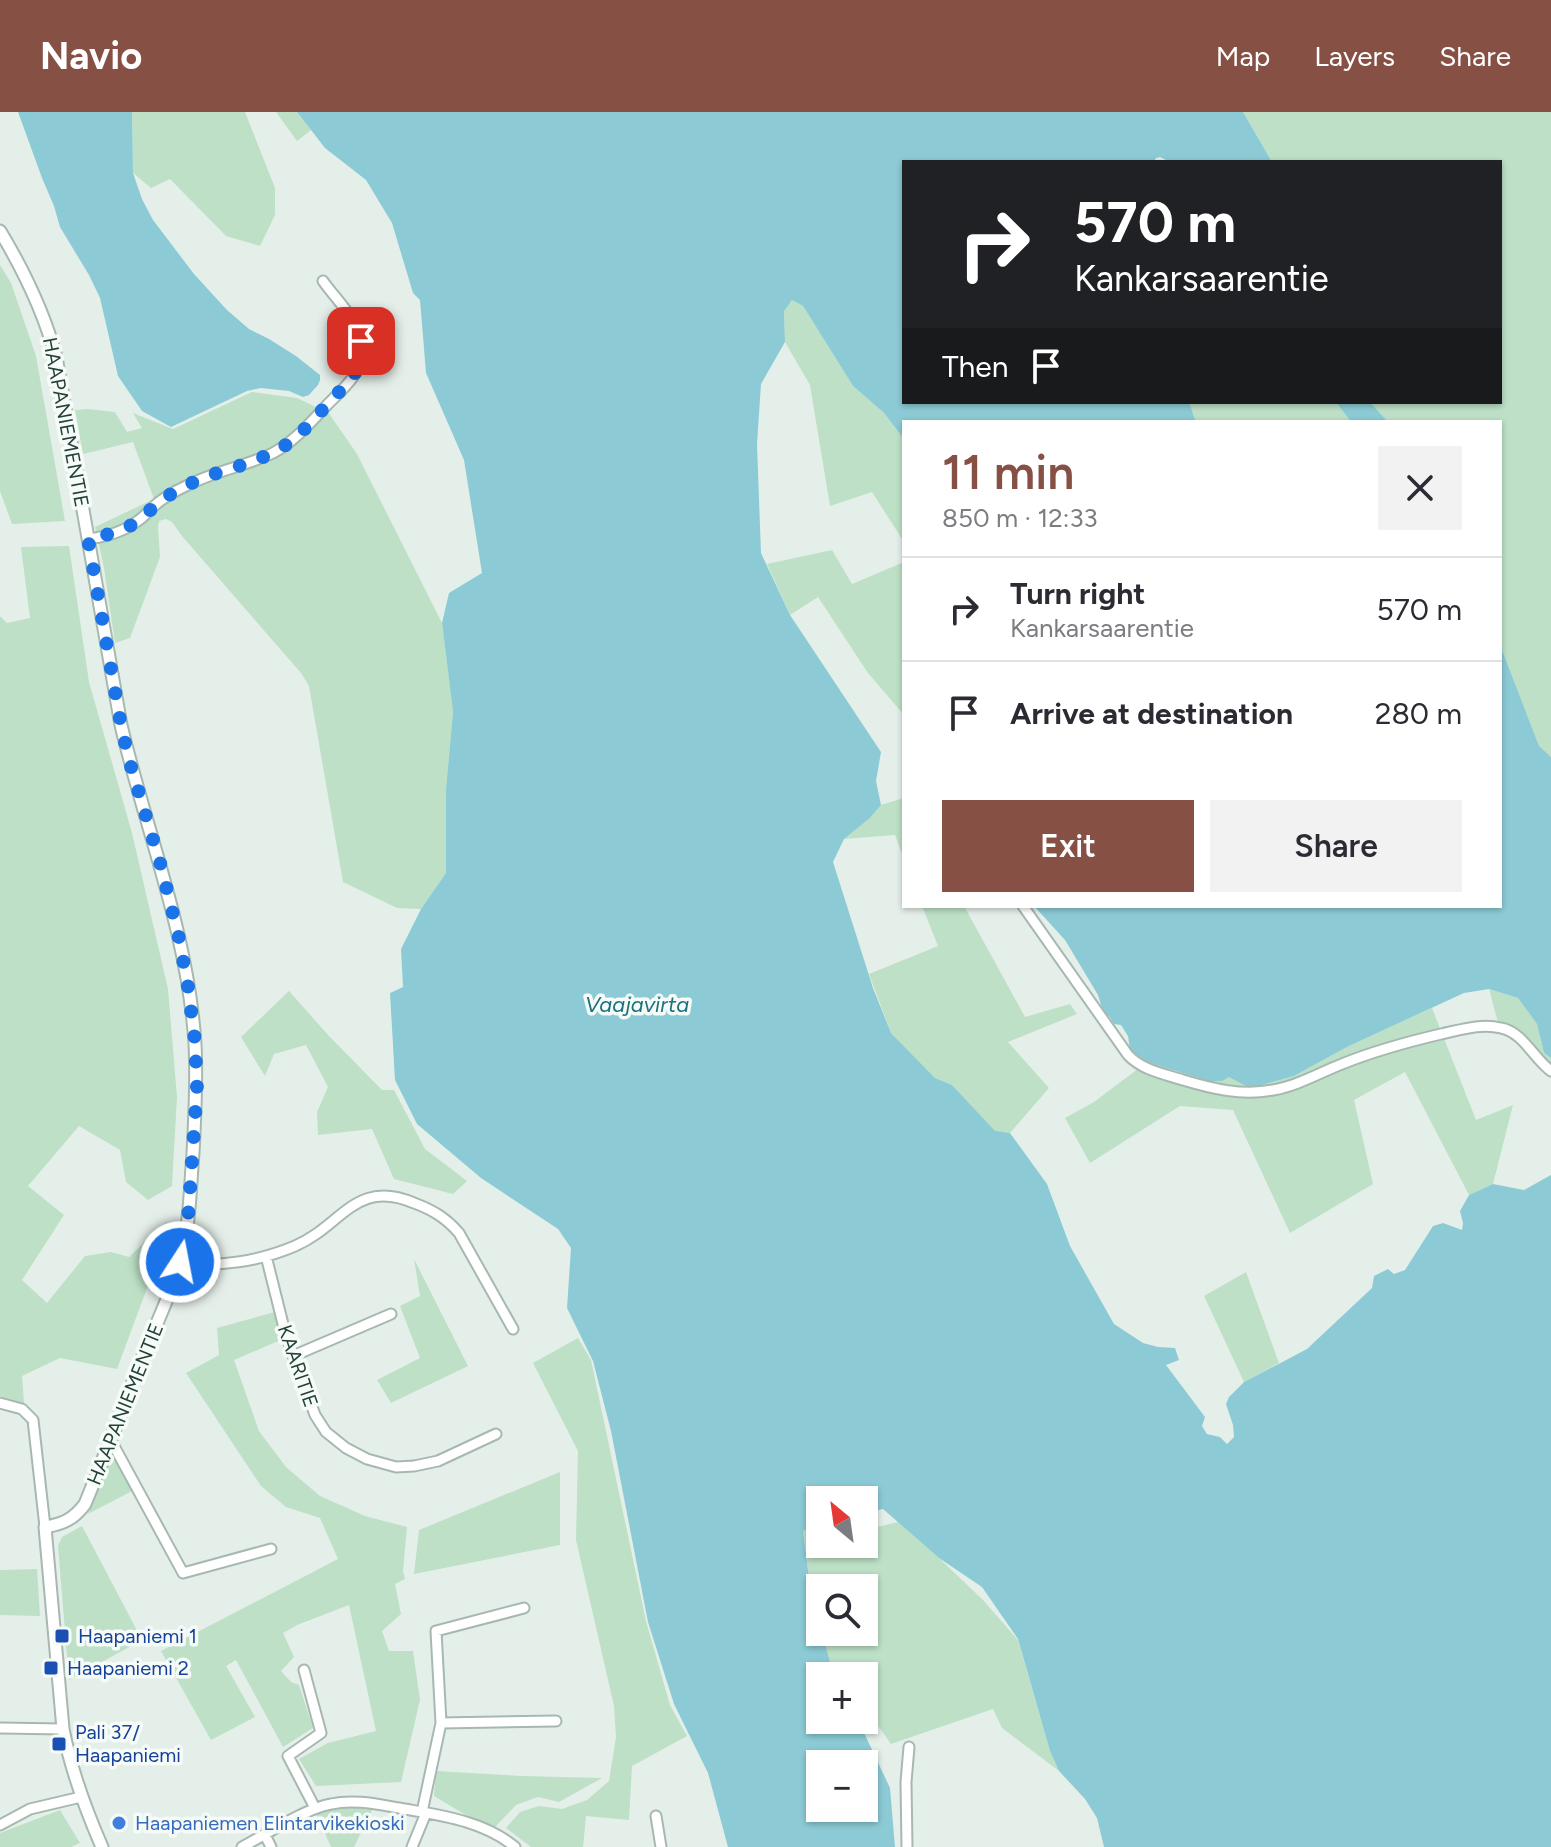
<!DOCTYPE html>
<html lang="en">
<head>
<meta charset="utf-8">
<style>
  :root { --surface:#fff; --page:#f2f2f3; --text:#2b2b33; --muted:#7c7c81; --line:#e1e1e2; --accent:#865045 }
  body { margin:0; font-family:Figtree,sans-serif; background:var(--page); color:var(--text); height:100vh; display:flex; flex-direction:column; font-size:30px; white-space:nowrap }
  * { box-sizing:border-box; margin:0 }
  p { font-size:26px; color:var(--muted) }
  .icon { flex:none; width:44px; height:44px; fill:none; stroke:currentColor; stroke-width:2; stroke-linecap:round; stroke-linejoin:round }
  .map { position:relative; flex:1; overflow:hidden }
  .details { position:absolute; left:902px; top:308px; width:600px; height:488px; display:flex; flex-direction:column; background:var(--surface); border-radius:0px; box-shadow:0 2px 6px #0004 }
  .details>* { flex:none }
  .guide { position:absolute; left:902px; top:48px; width:600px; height:244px; border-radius:0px; box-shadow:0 2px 6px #0004; background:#202124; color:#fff; overflow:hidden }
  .needle { width:52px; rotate:331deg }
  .controls { position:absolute; left:806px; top:1374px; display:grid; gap:16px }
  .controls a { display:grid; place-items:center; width:72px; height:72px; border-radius:0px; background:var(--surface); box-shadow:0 2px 6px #0004; font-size:40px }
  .pin { position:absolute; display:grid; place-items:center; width:68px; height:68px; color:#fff; margin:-34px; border-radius:16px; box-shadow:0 4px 12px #0006 }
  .me { position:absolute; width:88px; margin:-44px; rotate:11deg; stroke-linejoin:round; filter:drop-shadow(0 0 6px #0008) }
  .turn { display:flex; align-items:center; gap:28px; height:168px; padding:0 40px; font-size:36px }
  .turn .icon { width:104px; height:104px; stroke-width:2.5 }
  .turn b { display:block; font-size:56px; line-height:68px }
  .then { display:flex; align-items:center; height:76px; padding:0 40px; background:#0003; gap:16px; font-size:30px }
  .round { display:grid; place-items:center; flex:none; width:84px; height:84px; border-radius:0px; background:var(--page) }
  .head { display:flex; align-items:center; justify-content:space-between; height:136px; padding:0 40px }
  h1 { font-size:48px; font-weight:600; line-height:60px; color:var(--accent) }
  .cta { display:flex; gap:16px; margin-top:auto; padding:16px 40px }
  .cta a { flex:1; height:92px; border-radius:0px; background:var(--accent); color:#fff; font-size:32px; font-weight:600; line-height:92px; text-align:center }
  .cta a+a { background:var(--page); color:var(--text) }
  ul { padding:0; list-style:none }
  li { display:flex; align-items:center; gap:24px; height:104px; padding:0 40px; border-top:2px solid var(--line) }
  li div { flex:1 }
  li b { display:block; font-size:30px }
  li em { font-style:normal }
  header { display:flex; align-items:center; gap:48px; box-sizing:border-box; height:112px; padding:0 40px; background:var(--accent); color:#fff }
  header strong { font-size:38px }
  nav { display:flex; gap:44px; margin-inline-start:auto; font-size:28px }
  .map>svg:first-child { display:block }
</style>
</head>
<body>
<header>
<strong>Navio</strong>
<nav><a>Map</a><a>Layers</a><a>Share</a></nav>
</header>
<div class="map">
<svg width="1551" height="1735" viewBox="0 0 1551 1735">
  <rect width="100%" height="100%" fill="#e5efea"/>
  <path fill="#bde0c6" d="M132,0H245L275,76V103L260,134L226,124L170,67L151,76L133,61Z
    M276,0H297L311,18L297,29Z
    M1243,0H1551V645L1539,635L1500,533V310H1388L1370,290H1500V50H1272Z
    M0,153L11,171L36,244L65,409L12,412L0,379Z
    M792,188L803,194L853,274L884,301L904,327V430L872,380L830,394L810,273L785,230L784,198Z
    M252,280L297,286L318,296L295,321L251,347L222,353L181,372L155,387L165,390L192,375L302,325L328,300L357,342L442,511L453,600L446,677V761L421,797L397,796L343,770L309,574L301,561L182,424L172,410L166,407L159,409L158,415L160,445L130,526L115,531L104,456L95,415L154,387L133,330L83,342L75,298L88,297L115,300L127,320L142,316L133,301L173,317Z
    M1189,290H1336L1351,310H1196Z
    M69,434L89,570L132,721L168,877L177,985L172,1074L148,1088L126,1070L120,1038L79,1014L28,1074L64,1103L22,1168L47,1191L85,1144L111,1140L129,1145L167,1109L153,1160L117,1257L60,1246L22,1264L24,1291L0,1284V504L7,511L30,506L21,435Z
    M832,438L852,472L904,450V603L868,561L818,485L790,503L767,452Z
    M904,686V747L895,723L844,727L870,706L881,693Z
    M922,794H964L1025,905L1070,892L1077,902L1008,930L1049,976L1010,1021L995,1020L952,973L935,966L891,921L869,862L938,834Z
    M1489,877L1518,886L1537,912L1544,941L1551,946V965C1535,949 1520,927 1500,918Z
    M289,879L329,924L382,978H394L425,1037L467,1069L453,1082L394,1067L372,1017L318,1023L317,1000L328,975L306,933L274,942L265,964L241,925Z
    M1432,896L1476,1008L1513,993L1493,1072L1469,1083L1405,960L1354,988L1373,1072L1290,1121L1233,998L1180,994L1090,1051L1065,1006L1094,990L1147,950L1209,969L1229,965L1294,964L1347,935Z
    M414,1147L468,1254L391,1291L377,1268L420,1246L400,1194L420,1184Z
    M1246,1160L1279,1251L1244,1270L1204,1184Z
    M275,1200L283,1227L234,1248L259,1319L286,1355L320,1384L365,1404L407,1415L403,1459L405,1467L395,1472L401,1502L382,1519L389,1539H413L420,1588L401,1670L316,1674L299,1647L328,1631L376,1619L349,1493L297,1513L283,1521L294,1545L281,1559L291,1570L299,1573L313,1616L283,1635L236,1548L226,1554L255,1605L211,1628L161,1539L338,1447L320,1406L286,1395L261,1374L186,1261L219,1243L217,1216Z
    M578,1226L591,1248L646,1509L670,1593L687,1624L632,1654L629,1708L586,1704L583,1735H531L506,1716L520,1700L539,1694L562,1697L587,1688L609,1669L616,1625L614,1594L576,1428L578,1339L533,1251Z
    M113,1341L134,1378L88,1402Z
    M560,1360V1433L414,1462L419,1418Z
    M898,1410L939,1446L983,1488L1018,1528L1050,1639L1059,1659L1002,1616L993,1597L891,1632L864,1594V1564H842L830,1550L822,1520H864V1476H820V1513L811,1481L803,1418L820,1420V1432H864V1418Z
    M82,1414L142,1528L69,1568L58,1434L62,1425Z
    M37,1457L40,1504L0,1503V1458Z
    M436,1659L522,1664L602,1666L559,1690L538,1685L516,1693L495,1715L464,1702L434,1684Z
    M346,1693L373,1696L354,1735H331L316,1702L332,1695Z
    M60,1698L80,1731L71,1735H0V1721Z"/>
  <path fill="#8ccbd5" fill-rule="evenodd" d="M18,0H132L133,61L142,87L153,108L194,162L227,198L249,217L269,227L296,244L320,263V268L318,273L309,283L303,285L289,279L261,276L247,279L171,315L142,299L118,264L100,186L89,163L60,115L54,94L42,66Z
    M297,0H1243L1272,50H1170L1160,45L1156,46L1154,50H904V290H1189L1196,310H904V327L884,301L853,274L803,194L792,188L784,199L785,230L761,272L757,332L761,441L790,503L881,640L876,669L881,693L870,706L844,727L833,750L873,876L891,921L935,966L952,973L995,1019L1010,1021L1047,1072L1070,1134L1114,1212L1143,1231L1158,1235L1175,1236L1179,1248L1166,1253L1205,1305L1202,1314L1207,1322L1220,1325L1227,1332L1234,1325L1233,1313L1226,1292L1229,1285L1244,1270L1307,1237L1372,1176L1374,1164L1388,1157L1394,1162L1405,1158L1433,1114L1443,1111L1462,1118L1463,1111L1460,1099L1469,1083L1493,1072L1524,1078L1551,1063V1735H1104L1097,1706L1085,1687L1059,1659L1050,1639L1018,1527L982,1475L939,1446L883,1397L864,1401V1388H820V1412L803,1419L811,1481L820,1513V1520H822L830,1550L837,1564H820V1608H858L890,1676L895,1735H728L708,1661L674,1592L648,1510L611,1319L593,1249L567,1196L571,1136L558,1117L481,1066L417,1012L395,968L390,881L403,875L401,837L421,797L446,761V677L453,600L442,511L449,481L482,461L464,348L426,261L420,188L413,181L392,111L366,68L325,36ZM864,1652V1696H820V1652Z
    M1336,290H1370L1388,310H1351Z
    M1500,533L1539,634L1551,645V946L1544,941L1537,912L1518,886L1489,877L1464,881L1347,935L1294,964L1250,976L1229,965L1222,969H1209L1147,950L1130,938L1128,924L1121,913L1114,912L1109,904L1104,903L1098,883L1065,828L1034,794H1500Z"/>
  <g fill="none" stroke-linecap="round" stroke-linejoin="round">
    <defs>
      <path id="minor" d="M88,427C105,425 125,419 139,408C144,405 147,400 152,396C162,386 175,379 188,373C215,359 246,354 273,341C295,329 311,310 328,292C336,284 346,275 353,265C359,254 364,237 360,224C354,204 335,186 323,169
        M1023,794L1128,943C1142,958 1164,962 1183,968C1213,977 1242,984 1273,978C1297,974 1319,961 1342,952C1374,939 1407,930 1441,922C1460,918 1481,911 1501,916C1523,920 1534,947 1551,959
        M266,1144L285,1220L315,1303L326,1320L346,1336L367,1347L396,1355L414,1354L438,1349L496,1322
        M180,1150C217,1156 260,1149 295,1134C342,1114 355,1066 414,1091C433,1098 446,1106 459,1121L513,1217
        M293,1244L391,1202
        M0,1291L22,1297L33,1308L45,1415
        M109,1331L114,1334L183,1461L271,1437
        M304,1558L321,1621L288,1644L315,1696
        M441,1611L556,1609
        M0,1616L63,1617
        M422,1700L441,1611L436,1519L524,1496
        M656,1704L661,1735
        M0,1713L30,1697L81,1685
        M265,1723L271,1735
        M242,1735C267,1722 304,1697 331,1692C353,1687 376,1692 399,1696C438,1703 483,1708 515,1735
        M412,1735L426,1701
        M907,1735L906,1670L909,1635"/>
      <path id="tertiary" d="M0,119C24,159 44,200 56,245L121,613C146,719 188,821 195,932C197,968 195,1004 193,1041C190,1077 190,1114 180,1149C172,1180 157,1210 145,1239C125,1290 106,1341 85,1392C74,1407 63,1412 45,1415L63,1617C71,1658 85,1696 102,1735"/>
    </defs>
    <use href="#minor" stroke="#a7b8b1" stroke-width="13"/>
    <use href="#tertiary" stroke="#a7b8b1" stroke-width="15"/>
    <use href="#minor" stroke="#fff" stroke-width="9"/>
    <use href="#tertiary" stroke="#fff" stroke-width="11"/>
  </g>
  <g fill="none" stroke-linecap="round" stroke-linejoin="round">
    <path stroke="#1a73e8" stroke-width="14" stroke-dasharray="0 25.2" d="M180,1150L187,1121L197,976L195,929L188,875L179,826L161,754L129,648L121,613L88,427L97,426L127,416L140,407L164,386L189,372L227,357L251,351L283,335L299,323L354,264L361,241V229"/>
  </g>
  <g fill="#1a4fb4" stroke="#f6fbf8" stroke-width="3">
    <rect x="54" y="1516" width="16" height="16" rx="4"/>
    <rect x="43" y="1548" width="16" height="16" rx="4"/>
    <rect x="51" y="1624" width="16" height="16" rx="4"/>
  </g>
  <circle fill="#3f7fe0" stroke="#f6fbf8" stroke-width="3" cx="119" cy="1711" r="8"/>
  <g text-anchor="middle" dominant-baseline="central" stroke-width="7" stroke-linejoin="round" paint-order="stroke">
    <g font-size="20" fill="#234239" stroke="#f6fbf8">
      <text transform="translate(66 310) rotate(79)">HAAPANIEMENTIE</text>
      <text transform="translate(298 1254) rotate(71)">KAARITIE</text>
      <text transform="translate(125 1292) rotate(-68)">HAAPANIEMENTIE</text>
    </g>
    <g font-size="20" fill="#164399" stroke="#f6fbf8" text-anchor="start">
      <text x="78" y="1524">Haapaniemi 1</text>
      <text x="67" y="1556">Haapaniemi 2</text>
      <text x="75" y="1620">Pali 37/<tspan x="75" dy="23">Haapaniemi</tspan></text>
    </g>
    <g font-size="20" fill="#366cbe" stroke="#f6fbf8" text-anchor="start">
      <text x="135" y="1711">Haapaniemen Elintarvikekioski</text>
    </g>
    <g font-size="22" font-style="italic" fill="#1a7281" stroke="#f6fbf8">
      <text x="637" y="892">Vaajavirta</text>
    </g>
  </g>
</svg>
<div class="controls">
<a><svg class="needle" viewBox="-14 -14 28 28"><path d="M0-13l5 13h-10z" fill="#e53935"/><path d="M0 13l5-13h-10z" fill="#7c7c81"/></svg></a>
<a><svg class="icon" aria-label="search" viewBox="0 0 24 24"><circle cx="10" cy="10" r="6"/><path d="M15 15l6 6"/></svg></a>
<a>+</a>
<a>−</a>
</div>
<div class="pin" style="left:361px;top:229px;background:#d93025"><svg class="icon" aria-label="arrive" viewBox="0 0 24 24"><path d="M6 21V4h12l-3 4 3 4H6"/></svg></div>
<svg class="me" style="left:180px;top:1150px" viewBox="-20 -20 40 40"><circle r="17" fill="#1a73e8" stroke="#fff" stroke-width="3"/><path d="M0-11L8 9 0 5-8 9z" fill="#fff"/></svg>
<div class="guide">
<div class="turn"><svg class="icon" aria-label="right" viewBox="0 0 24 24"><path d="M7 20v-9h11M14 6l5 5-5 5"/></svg><div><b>570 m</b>Kankarsaarentie</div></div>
<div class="then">Then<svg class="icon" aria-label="arrive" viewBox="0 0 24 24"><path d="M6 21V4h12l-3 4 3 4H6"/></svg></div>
</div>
<section class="details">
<div class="head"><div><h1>11 min</h1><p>850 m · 12:33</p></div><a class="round"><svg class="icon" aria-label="close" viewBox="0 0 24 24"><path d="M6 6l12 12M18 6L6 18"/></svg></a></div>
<ul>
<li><svg class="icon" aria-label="right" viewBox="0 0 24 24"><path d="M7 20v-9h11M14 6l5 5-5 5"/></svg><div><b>Turn right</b><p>Kankarsaarentie</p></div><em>570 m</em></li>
<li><svg class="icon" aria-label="arrive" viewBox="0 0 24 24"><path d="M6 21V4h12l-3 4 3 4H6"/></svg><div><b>Arrive at destination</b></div><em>280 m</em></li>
</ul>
<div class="cta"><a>Exit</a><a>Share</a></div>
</section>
</div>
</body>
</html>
